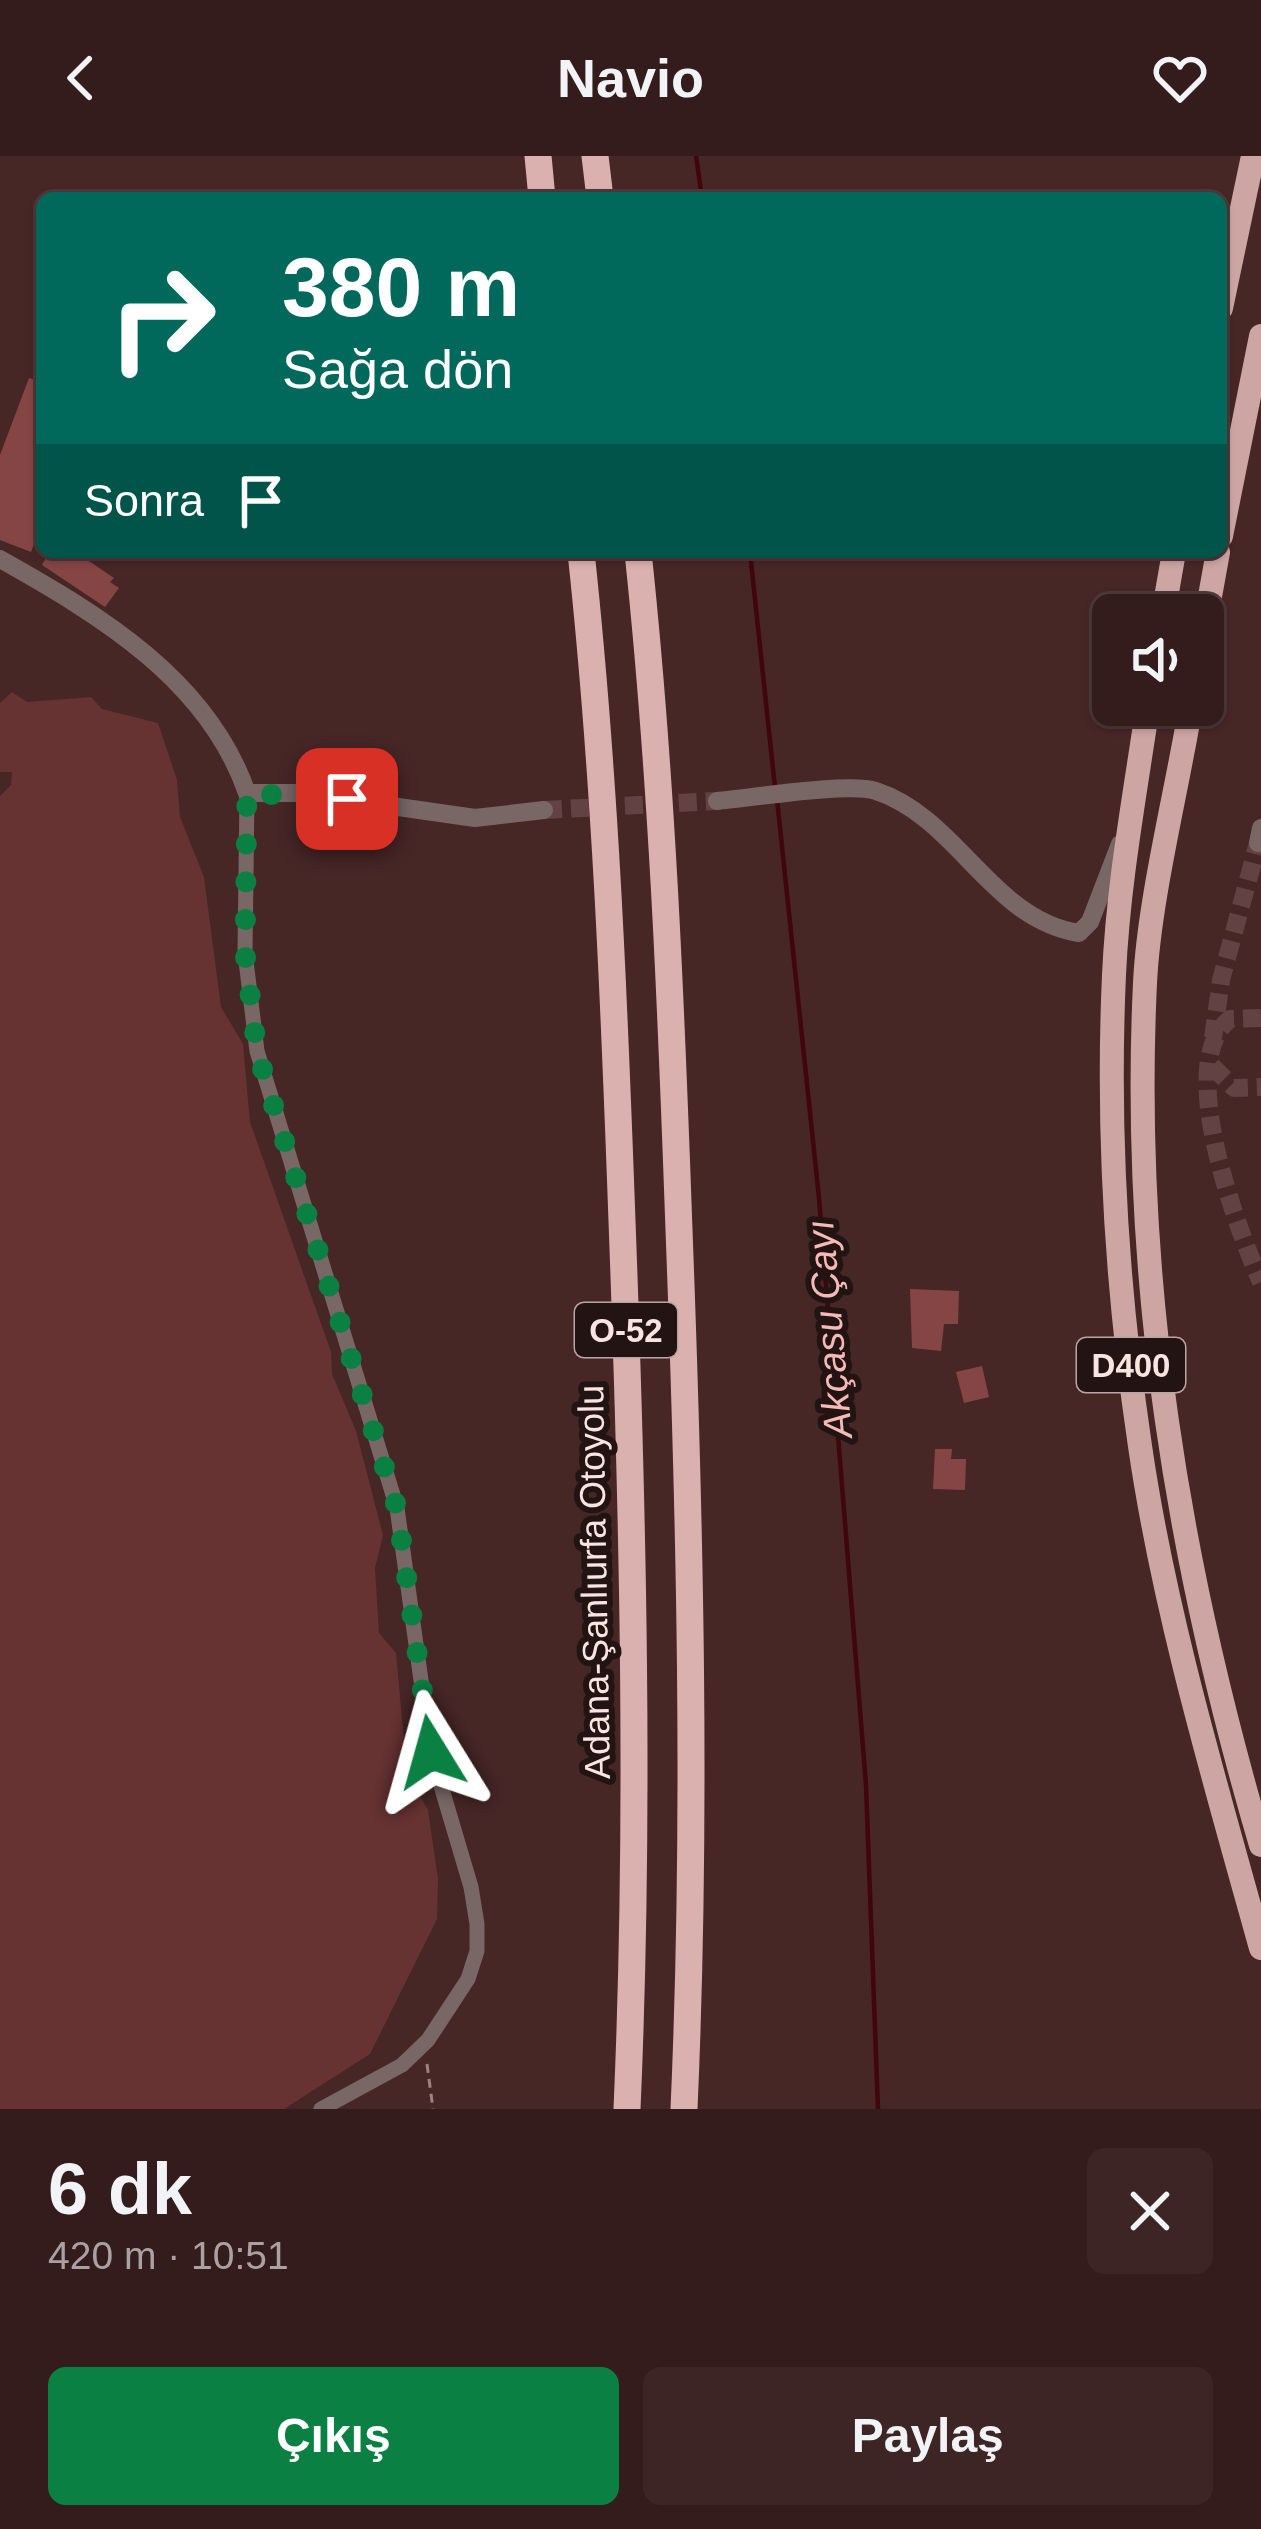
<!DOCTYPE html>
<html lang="tr">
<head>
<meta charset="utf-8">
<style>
  :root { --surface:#351c1c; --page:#3d2525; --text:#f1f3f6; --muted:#aaa1a3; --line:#4f3a3b; --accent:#0b8043 }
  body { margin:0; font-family:Helvetica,sans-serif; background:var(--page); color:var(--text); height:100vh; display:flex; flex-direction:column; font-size:45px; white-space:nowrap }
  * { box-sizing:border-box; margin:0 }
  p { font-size:39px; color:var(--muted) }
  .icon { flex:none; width:66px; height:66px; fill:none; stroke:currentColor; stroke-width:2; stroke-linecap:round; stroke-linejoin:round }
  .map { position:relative; height:1953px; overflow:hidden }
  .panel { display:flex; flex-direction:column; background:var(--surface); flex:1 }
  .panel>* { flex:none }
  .hud { position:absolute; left:36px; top:36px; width:1191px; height:366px; border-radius:18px; box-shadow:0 3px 9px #0004,0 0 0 3px var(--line); background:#00695c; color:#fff; overflow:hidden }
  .buttons { position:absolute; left:1092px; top:438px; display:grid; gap:24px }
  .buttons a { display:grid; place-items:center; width:132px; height:132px; border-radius:18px; background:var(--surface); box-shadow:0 3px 9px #0004,0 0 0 3px var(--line); font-size:60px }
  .pin { position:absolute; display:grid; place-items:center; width:102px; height:102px; color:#fff; margin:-51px; border-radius:24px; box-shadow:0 6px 18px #0006 }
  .me { position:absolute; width:132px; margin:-66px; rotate:352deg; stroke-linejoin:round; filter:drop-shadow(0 0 9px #0008) }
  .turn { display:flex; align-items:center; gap:42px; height:252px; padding:0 48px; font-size:54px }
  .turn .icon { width:156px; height:156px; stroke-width:2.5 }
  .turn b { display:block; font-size:84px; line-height:102px }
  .then { display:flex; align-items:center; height:114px; padding:0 48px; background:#0003; gap:24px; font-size:45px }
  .round { display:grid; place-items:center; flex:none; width:126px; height:126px; border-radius:18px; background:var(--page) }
  .summary { display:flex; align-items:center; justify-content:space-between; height:204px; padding:0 48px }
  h1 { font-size:72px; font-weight:700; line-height:90px }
  .action { display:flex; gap:24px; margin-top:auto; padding:24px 48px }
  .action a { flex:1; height:138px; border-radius:18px; background:var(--accent); color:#fff; font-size:48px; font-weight:700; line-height:138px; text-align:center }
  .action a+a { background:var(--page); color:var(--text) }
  header { display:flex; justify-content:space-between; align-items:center; height:156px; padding:0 48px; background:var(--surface); font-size:54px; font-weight:700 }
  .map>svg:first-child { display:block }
</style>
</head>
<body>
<header><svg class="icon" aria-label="back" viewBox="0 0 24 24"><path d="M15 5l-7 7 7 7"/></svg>Navio<svg class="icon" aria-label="heart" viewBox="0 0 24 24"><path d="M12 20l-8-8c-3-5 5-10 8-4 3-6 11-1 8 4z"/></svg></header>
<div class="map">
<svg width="1261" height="1953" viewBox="0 0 1261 1953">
  <rect width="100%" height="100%" fill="#472626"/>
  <path fill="#673232" d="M12,536L27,546L91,541L102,553L158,567L177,624L180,661L204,721L221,851L243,888L250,966L331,1196L332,1218L356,1275L383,1379L375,1412L379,1477L396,1497L407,1617L428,1654L438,1723L437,1763L370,1898L284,1953H0V640L11,629L12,616H0V547Z"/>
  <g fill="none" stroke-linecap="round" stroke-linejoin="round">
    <path stroke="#41050c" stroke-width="4.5" d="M696,0L702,42
      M750,396L775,632
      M777,643L819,1042L866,1629L878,1953"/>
  </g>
  <path fill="#864545" d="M29,222L42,226V367L31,396L0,384V299Z
    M49,396H86L83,401L114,422L110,426L119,432L105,451L42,409Z
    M910,1133L959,1135L958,1168H944L941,1195L912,1192Z
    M982,1210L989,1241L964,1247L956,1216Z
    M935,1293H952L951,1303H966L965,1334L933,1333Z"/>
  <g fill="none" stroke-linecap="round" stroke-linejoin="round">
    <path stroke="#624242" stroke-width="18" stroke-dasharray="18 9" stroke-linecap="butt" d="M544,654L717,645
      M1261,862L1230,863C1174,906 1237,1072 1261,1126
      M1213,882L1221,824L1258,687
      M1212,910L1234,932L1261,931"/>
    <path stroke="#9e8281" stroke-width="3" stroke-dasharray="9 6" stroke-linecap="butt" d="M427,1908L433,1953"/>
    <path stroke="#796766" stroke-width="15" d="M247,637L245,797L257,895L397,1352L431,1596L471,1731L477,1768V1795L468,1823L428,1884L402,1909L321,1953"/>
    <path stroke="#796766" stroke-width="18" d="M0,403C100,459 208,524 247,637H301L475,662L544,654
      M717,645C751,642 849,626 876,635C958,662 992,764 1079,777L1090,766L1120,688
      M1258,687L1261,672"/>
    <path stroke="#cda6a4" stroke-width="24" d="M1221,152L1253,0
      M1221,380L1261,180
      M1163,459L1174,396
      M1203,479L1218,396
      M1148,549C1135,638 1118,729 1114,819C1107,975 1117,1135 1140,1290C1164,1456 1216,1630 1261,1792
      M1191,549C1177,635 1149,743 1145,827C1131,1122 1178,1407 1261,1689"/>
    <path stroke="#dbb1af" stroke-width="27" d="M538,0L542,42
      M595,0L600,42
      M581,396C605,618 614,842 622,1065C633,1360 640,1658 627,1953
      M638,396C662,621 671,848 679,1074C690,1366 697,1661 684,1953"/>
  </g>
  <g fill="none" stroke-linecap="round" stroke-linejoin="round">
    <path stroke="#0b8043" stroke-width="21" stroke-dasharray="0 37.8" d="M347,643L247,637L245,797L257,895L397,1352L431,1596"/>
  </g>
  <g text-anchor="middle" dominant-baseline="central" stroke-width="12" stroke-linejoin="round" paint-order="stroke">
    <g fill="#231414" stroke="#baa6a4" stroke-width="3">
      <rect x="575" y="1147" width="102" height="54" rx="9"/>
      <rect x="1077" y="1182" width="108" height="54" rx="9"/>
    </g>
    <g font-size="33" font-weight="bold" fill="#fae4e2">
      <text x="626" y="1174">O-52</text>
      <text x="1131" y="1209">D400</text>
    </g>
    <g font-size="36" fill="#fae4e2" stroke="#231414">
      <text transform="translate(594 1426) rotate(-91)">Adana-Şanlıurfa Otoyolu</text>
    </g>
    <g font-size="39" font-style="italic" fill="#f6b9b7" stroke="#231414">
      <text transform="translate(829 1173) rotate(-95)">Akçasu Çayı</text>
    </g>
  </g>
</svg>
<div class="buttons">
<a><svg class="icon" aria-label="sound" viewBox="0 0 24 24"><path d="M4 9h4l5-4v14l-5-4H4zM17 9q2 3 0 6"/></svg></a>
</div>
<div class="pin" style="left:347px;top:643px;background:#d93025"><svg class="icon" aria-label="arrive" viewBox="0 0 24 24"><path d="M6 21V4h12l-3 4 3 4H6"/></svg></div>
<svg class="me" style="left:431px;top:1596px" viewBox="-20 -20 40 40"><path d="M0-17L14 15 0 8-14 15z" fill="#0b8043" stroke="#fff" stroke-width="4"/></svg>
<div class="hud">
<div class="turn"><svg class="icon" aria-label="right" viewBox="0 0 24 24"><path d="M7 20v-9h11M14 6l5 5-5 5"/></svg><div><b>380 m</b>Sağa dön</div></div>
<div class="then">Sonra<svg class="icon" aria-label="arrive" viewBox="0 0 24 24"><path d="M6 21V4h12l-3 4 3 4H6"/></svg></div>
</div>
</div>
<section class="panel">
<div class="summary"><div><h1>6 dk</h1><p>420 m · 10:51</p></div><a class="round"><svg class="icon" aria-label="close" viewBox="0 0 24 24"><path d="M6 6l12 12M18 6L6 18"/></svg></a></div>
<div class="action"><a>Çıkış</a><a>Paylaş</a></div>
</section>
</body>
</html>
